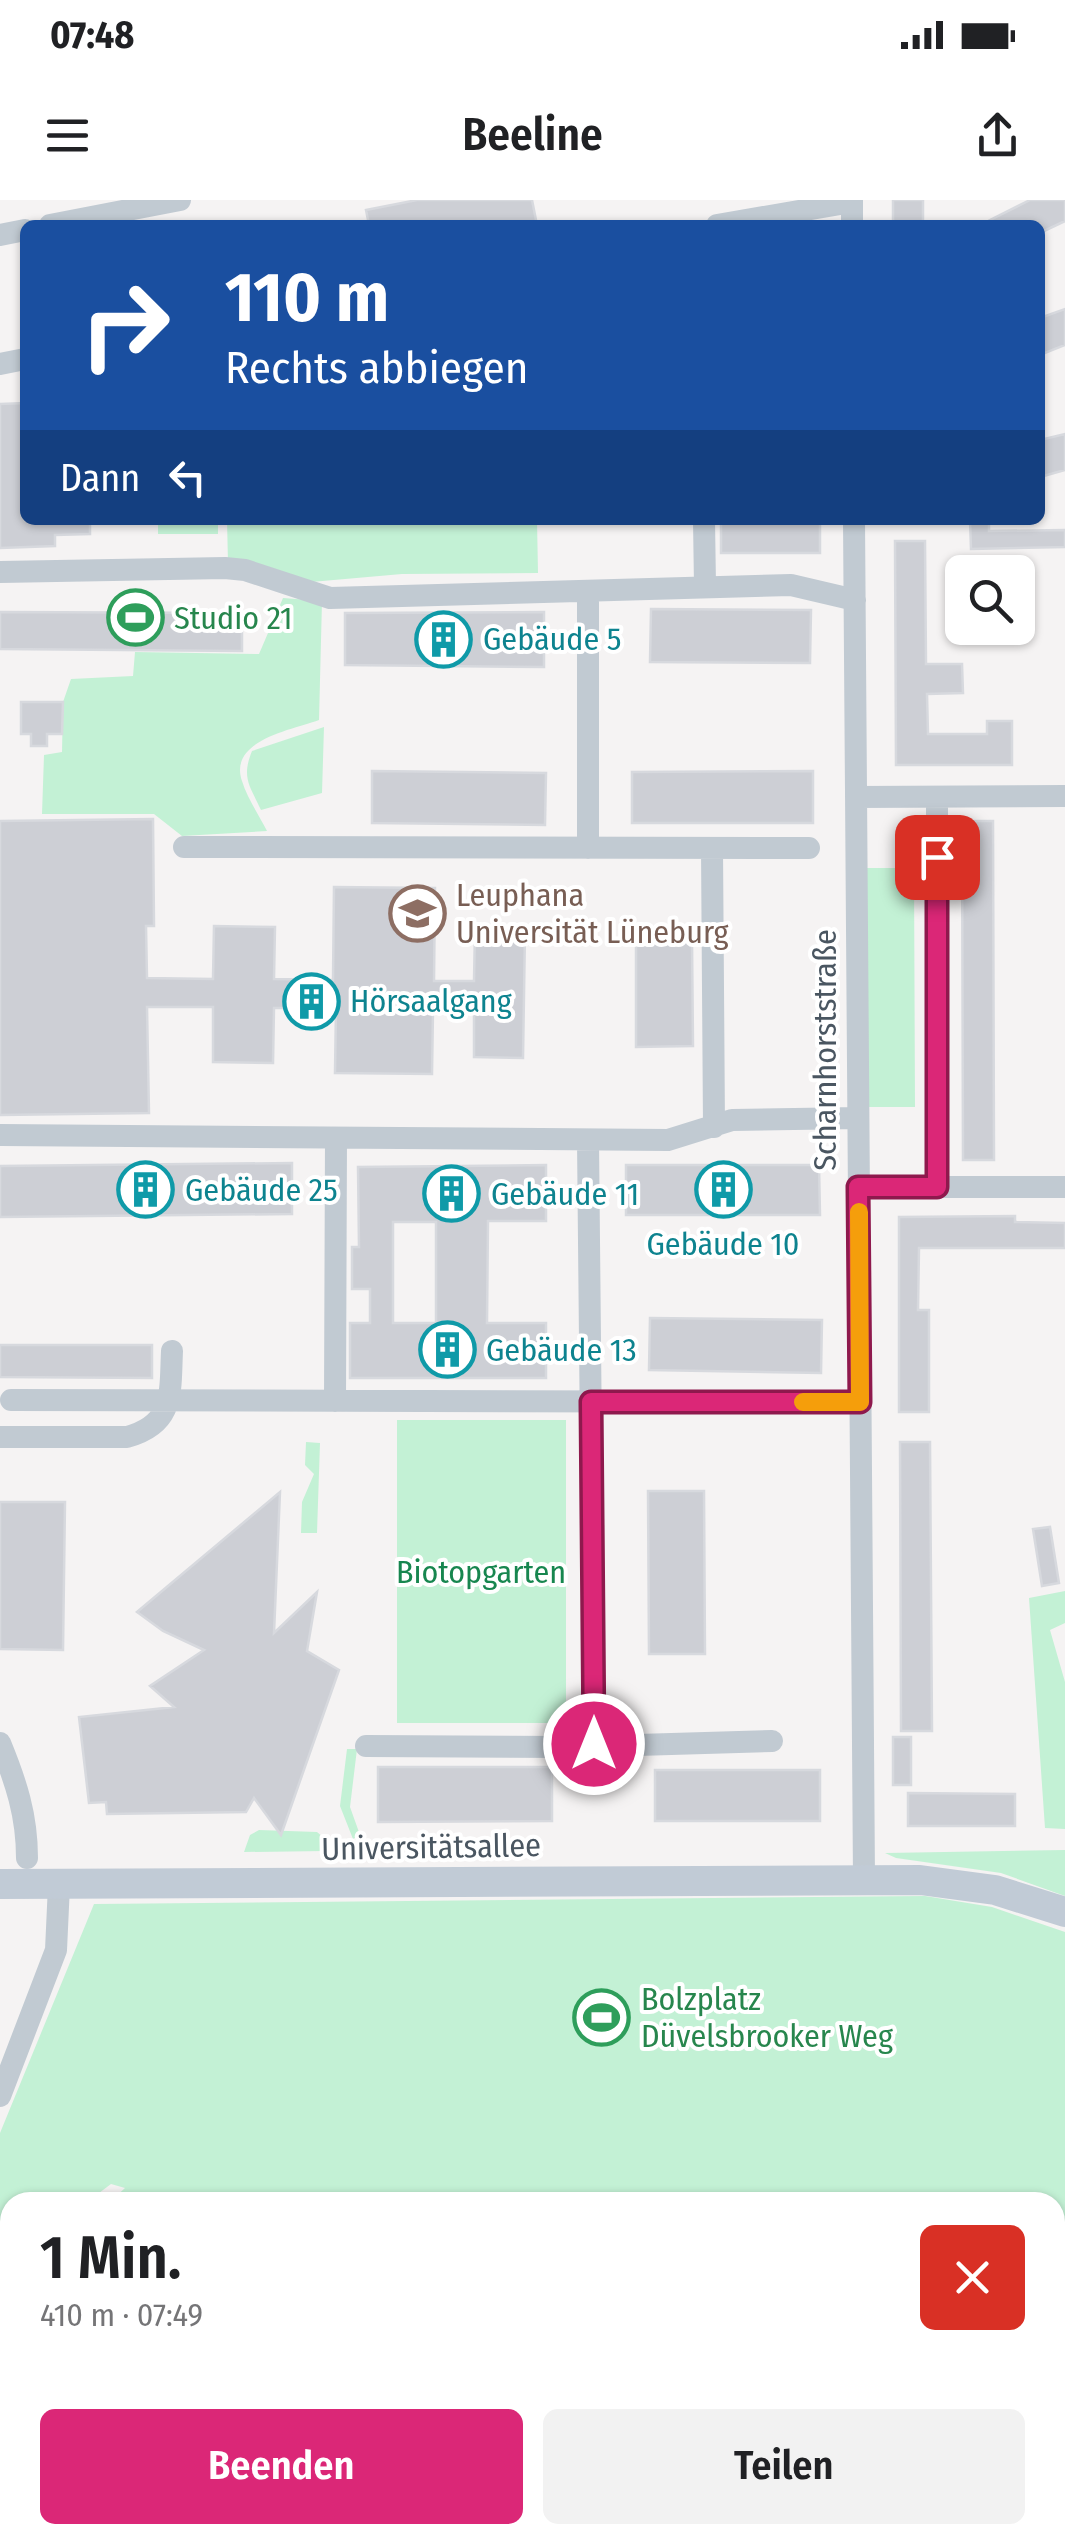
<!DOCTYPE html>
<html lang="de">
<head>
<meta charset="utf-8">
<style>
  :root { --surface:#fff; --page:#f2f2f2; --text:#202124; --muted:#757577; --accent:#db2777 }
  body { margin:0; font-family:"Fira Sans Condensed",sans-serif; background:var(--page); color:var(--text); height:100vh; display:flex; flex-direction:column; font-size:38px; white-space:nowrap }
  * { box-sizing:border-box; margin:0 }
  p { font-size:32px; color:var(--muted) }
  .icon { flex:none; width:55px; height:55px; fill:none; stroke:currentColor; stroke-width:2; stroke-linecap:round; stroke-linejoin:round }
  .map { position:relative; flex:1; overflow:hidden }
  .panel { position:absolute; left:0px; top:1992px; width:1065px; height:352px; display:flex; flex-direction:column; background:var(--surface); border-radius:30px 30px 0 0; box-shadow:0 2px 8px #0004 }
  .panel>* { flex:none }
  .top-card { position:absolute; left:20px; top:20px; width:1025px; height:305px; border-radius:15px; box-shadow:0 2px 8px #0004; background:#1a4fa0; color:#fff; overflow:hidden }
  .tools { position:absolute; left:945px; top:355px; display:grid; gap:20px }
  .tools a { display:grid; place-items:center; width:90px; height:90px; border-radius:15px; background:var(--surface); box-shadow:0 2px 8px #0004; font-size:50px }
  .pin { position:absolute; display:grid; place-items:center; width:85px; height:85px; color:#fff; margin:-42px; border-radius:20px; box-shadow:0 5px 15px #0006 }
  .me { position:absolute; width:110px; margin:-55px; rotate:0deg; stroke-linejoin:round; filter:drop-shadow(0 0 8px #0008) }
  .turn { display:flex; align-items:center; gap:35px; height:210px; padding:0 40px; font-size:45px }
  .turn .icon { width:130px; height:130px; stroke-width:2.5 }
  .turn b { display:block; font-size:70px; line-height:85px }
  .then { display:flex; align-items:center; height:95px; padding:0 40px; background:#0003; gap:20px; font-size:38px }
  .round { display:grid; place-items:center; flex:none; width:105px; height:105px; border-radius:15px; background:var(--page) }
  .overview { display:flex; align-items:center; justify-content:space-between; height:170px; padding:0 40px }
  h1 { font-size:60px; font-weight:600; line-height:75px }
  .cta { display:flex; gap:20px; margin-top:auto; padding:20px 40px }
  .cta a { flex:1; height:115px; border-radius:15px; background:var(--accent); color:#fff; font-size:40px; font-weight:600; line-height:115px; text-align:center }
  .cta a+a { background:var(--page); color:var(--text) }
  .status { display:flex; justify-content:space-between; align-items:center; height:70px; padding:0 50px; background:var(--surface); direction:ltr }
  .status svg { height:28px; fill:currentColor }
  header { display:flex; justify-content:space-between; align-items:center; height:130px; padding:0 40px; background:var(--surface); font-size:45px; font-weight:600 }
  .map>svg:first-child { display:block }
</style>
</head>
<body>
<div class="status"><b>07:48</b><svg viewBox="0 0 49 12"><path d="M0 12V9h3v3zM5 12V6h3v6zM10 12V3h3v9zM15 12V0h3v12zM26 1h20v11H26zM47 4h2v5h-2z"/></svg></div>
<header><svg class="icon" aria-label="menu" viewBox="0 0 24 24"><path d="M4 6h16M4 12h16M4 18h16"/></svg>Beeline<svg class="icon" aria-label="share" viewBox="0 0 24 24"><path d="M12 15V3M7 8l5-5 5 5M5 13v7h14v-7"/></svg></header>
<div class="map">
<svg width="1065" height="2343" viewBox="0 0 1065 2343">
  <rect width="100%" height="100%" fill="#f5f3f3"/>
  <path fill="#c3f1d5" d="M158,320H218V334H158Z
    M227,320H537L538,373L402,374L311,382L228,363Z
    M283,398L322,401L319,520C292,530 228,540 242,581C247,598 259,615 267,631L182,636L154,614H42L44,555L62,552L63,502L71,479L133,476L135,452L259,454Z
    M324,527L322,593L261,610C250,586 241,578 252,551Z
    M864,668H914L915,907H865Z
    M397,1220H566V1523H397Z
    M306,1242L320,1243L317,1333H301L302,1302L314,1274L305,1265Z
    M1065,1391V1423L1050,1430L1065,1482V1629L1045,1628L1029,1398Z
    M347,1549H357L350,1607L360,1635L353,1639L340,1606Z
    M259,1630L317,1632L323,1637L326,1651L244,1652L250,1635Z
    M1065,1650V1696L1001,1673L896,1658L885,1653Z
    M925,1696L992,1707L1065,1732V2248L1055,2250V2002H110L125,1988L111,1984L87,2002H10V2064L0,2072V1933L94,1704Z
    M10,2092V2335H1055V2311L1065,2316V2343H0V2101Z"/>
  <path fill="#90daee" d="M1065,2248V2316L1055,2311V2250Z
    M219,2335H1021L1041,2343H213Z"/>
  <path fill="#cdcfd5" stroke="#d7d9de" stroke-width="2.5" fill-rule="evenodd" d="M417,0H532L537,25H369L366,10Z
    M893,0H923V25H893Z
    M1030,0H1065V21L1040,33V25H980Z
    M1065,109V145L1040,155V118Z
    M25,203V320H90V334L55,335V346L0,348V204Z
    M1065,234V270L1040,277V240Z
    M721,320H820V353H721Z
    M970,320H989V331L1065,330V347L971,349Z
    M895,341H925L926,464H962L963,493L927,494L928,534H987V521H1012V565H896Z
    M651,409L811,410L810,463L650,462Z
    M0,412L242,413V451L0,449Z
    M544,412V467L345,465V413Z
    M21,502H63L62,534H47V546H31V534H21Z
    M372,571L546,573L545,625L372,623Z
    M813,571V623H632V572Z
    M153,619L154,726H146L147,778L213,779L214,726L275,727L274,779L333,780L334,687L435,688L434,781H474L475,730L525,731L523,858L474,857V810H433L432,874L335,873L336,808H274L273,863L213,862V807H147L149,913L0,915V621Z
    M962,621H993L994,960H963Z
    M692,740L693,846L636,847V741Z
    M292,963V1014L0,1017V966Z
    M546,965V1021H488L487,1123H546V1178H350V1123H370V1089H352V1047H359L358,967ZM393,1022H436V1123H393Z
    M626,965H819L820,1015H626Z
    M1015,1016V1022L1065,1023V1048H919L918,1110H929V1212H899V1017Z
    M650,1118L822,1120L821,1173L649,1170Z
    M0,1145H152V1178L0,1177Z
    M900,1242H930L932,1531H901Z
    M648,1291H704L705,1454H649Z
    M280,1292L274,1433L317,1392L307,1451L339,1470L281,1635L254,1598L246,1612L107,1614L106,1602L89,1603L79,1517L174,1507L150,1486L204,1450L163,1431L137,1412Z
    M0,1302H65L63,1450L0,1449Z
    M1050,1327L1059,1383L1042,1386L1033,1329Z
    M893,1537H911V1585H893Z
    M378,1567H552V1621L378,1622Z
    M655,1570H820V1621H655Z
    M908,1593L1015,1594V1626H908Z"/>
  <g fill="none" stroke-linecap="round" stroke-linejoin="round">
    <path stroke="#c1cad2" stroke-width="22" d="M852,0V25
      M50,25L180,0
      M717,25L852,2
      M0,35L25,30
      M0,164L25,159
      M704,320L705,386
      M854,320L864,1679
      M0,372L225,368L245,370L330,398L791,385L855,400
      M588,393V648
      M856,597L1065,596
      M937,597V987
      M184,647L809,648
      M712,648L714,927
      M0,935L668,940L732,920L858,918
      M588,940L594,1544
      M859,987H1065
      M11,1200L860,1202
      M335,1201L336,938
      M0,1237H127C175,1224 170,1192 172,1151
      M0,1543C16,1582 27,1615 27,1658
      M366,1546L570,1547L772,1541
      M0,1896L56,1750L59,1685"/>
    <path stroke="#c1cbd6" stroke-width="30" d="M0,1684L920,1680L995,1690L1065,1712"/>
  </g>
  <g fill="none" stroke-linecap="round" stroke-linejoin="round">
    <defs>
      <path id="route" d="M594,1544L591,1202H860L858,987H937V657"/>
    </defs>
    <use href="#route" stroke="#8e194d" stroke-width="25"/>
    <use href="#route" stroke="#db2777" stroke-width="18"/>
    <path stroke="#f59e0b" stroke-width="18" d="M803,1202H860L859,1012"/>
  </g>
  <defs>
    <symbol id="stadium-ring" viewBox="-11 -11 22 22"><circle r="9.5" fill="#fff" stroke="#2e9e5b" stroke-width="1.5"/><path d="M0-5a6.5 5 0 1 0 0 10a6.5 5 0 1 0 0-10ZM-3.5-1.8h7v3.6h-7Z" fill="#2e9e5b"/></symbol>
    <symbol id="building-ring" viewBox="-11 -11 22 22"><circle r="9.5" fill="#fff" stroke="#0f9aa8" stroke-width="1.5"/><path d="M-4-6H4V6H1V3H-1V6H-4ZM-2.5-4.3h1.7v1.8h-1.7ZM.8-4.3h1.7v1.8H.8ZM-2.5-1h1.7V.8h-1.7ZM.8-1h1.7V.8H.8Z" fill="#0f9aa8"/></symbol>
    <symbol id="university-ring" viewBox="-11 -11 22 22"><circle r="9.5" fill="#fff" stroke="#8d6e63" stroke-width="1.5"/><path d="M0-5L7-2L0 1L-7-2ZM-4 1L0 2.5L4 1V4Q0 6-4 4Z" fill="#8d6e63"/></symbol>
  </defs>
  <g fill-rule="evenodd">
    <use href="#stadium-ring" x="104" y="386" width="63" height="63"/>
    <use href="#building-ring" x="412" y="408" width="63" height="63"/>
    <use href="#university-ring" x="386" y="682" width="63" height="63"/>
    <use href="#building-ring" x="280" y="770" width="63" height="63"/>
    <use href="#building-ring" x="114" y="958" width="63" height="63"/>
    <use href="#building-ring" x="692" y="958" width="63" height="63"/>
    <use href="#building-ring" x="420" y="962" width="63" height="63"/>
    <use href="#building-ring" x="416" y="1118" width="63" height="63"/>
    <use href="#stadium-ring" x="570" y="1786" width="63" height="63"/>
  </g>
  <g text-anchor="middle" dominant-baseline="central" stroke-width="8" stroke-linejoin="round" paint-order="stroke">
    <g font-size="32" fill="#27864d" stroke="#fff" text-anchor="start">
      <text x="174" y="418">Studio 21</text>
      <text x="641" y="1799">Bolzplatz<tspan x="641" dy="37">Düvelsbrooker Weg</tspan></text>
    </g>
    <g font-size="32" fill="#0d838f" stroke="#fff" text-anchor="start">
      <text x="483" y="439">Gebäude 5</text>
      <text x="350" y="801">Hörsaalgang</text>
      <text x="185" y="990">Gebäude 25</text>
      <text x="491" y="994">Gebäude 11</text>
      <text x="723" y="1044" text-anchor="middle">Gebäude 10</text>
      <text x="486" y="1150">Gebäude 13</text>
    </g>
    <g font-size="32" fill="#785e54" stroke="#fff" text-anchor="start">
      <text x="456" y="695">Leuphana<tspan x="456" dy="37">Universität Lüneburg</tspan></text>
    </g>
    <g font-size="32" fill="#4a5661" stroke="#fff">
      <text transform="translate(825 850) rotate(-90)">Scharnhorststraße</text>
      <text transform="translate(431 1647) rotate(-1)">Universitätsallee</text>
    </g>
    <g font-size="32" fill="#17864f" stroke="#fff">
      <text x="481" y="1372">Biotopgarten</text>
    </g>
  </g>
</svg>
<div class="tools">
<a><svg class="icon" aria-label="search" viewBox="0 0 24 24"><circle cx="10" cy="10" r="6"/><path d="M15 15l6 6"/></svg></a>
</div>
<div class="pin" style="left:937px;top:657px;background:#d93025"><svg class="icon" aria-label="arrive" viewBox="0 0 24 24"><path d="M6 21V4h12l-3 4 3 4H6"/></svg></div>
<svg class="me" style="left:594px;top:1544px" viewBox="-20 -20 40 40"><circle r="17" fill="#db2777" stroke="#fff" stroke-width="3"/><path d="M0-11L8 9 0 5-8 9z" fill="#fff"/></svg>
<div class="top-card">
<div class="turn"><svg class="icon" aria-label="right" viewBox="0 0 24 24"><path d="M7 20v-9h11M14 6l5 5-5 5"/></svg><div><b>110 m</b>Rechts abbiegen</div></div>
<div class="then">Dann<svg class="icon" aria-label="left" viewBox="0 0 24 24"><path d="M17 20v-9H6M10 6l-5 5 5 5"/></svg></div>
</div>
<section class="panel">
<div class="overview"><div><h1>1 Min.</h1><p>410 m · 07:49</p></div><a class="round" style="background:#d93025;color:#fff"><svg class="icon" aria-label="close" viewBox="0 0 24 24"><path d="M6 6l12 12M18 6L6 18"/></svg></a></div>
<div class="cta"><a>Beenden</a><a>Teilen</a></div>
</section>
</div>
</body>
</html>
